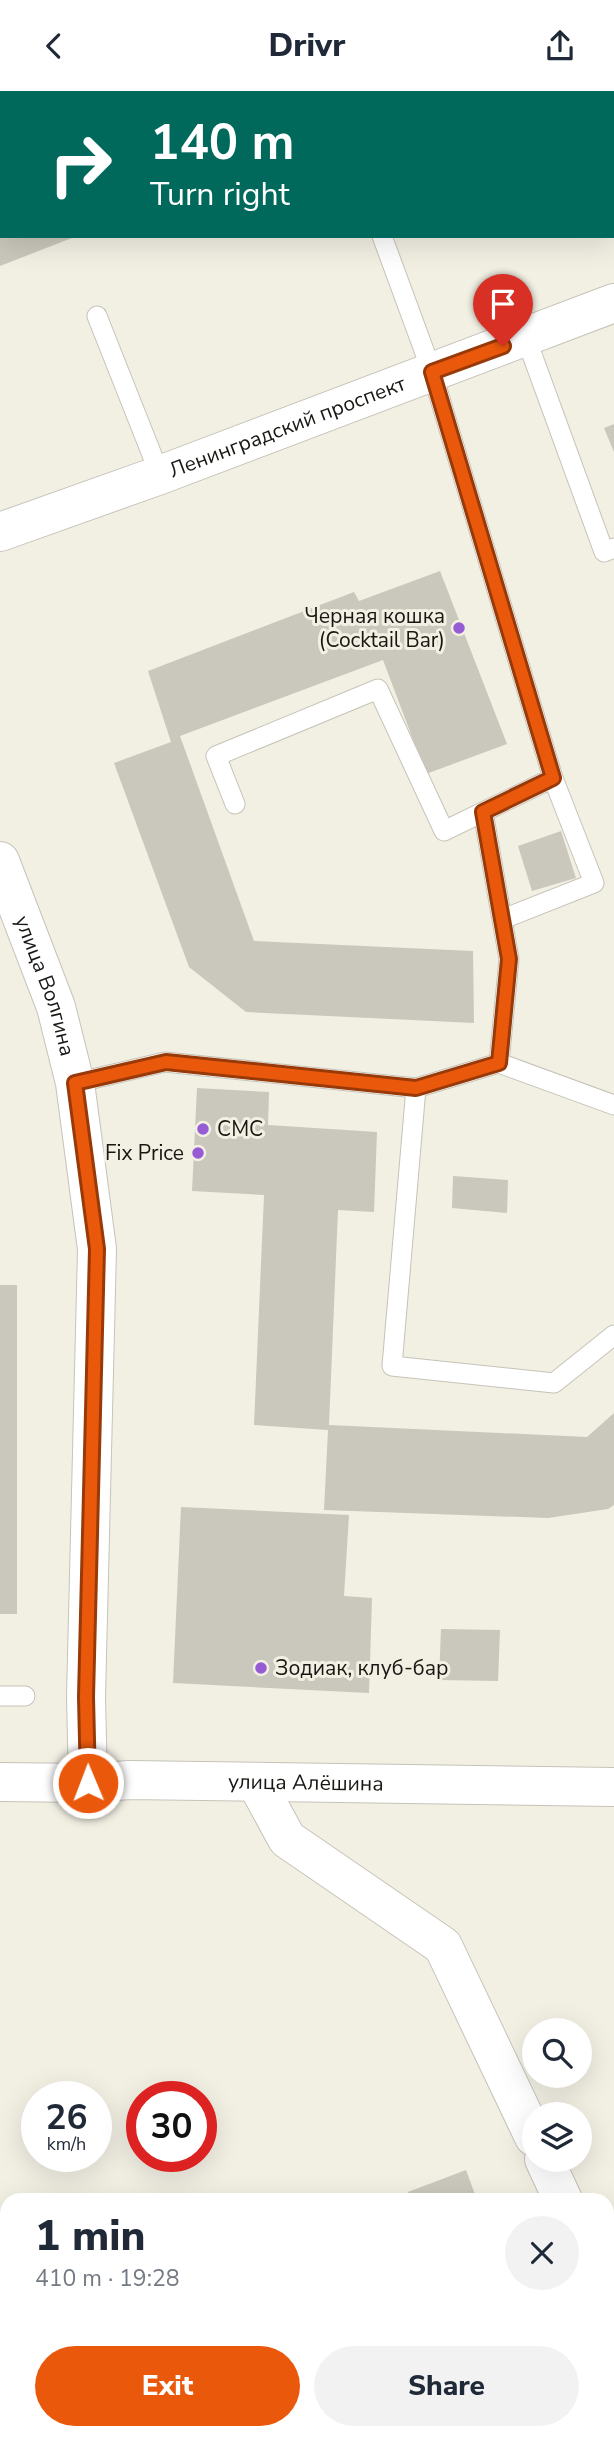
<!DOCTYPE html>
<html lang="en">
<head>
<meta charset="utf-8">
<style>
  :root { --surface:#fff; --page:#f2f2f3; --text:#1f2937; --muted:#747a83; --accent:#ea580c }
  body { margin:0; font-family:"Nunito Sans",sans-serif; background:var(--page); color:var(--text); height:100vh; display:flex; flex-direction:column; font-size:26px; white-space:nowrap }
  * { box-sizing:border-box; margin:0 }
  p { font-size:23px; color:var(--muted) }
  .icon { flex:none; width:38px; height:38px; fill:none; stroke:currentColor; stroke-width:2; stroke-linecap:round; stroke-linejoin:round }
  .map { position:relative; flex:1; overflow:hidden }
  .details { position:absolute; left:0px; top:2102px; width:614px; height:247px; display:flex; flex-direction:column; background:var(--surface); border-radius:21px 21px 0 0; box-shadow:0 7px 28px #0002 }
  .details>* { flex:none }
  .top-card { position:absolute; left:0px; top:0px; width:614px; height:147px; box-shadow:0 7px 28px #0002; background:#00695c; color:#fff; overflow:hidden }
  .fabs { position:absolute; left:522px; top:1927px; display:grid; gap:14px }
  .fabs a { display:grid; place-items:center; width:70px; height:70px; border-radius:50%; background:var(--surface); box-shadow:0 7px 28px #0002; font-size:35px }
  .speed { position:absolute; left:21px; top:1990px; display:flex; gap:14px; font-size:35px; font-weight:700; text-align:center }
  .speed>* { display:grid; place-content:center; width:91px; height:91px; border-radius:50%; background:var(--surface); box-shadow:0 7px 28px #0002; line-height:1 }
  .speed small { font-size:18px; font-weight:400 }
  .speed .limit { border:10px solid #d22; background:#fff; color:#111 }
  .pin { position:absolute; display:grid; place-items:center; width:60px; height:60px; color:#fff; margin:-72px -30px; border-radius:50% 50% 50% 0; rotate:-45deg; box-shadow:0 0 7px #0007 }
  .pin .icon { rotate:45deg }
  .me { position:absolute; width:77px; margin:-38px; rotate:359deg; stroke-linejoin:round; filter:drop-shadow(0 0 5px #0008) }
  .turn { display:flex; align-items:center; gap:24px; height:147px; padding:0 35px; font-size:32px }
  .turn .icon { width:91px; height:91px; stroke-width:2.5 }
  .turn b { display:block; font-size:49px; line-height:60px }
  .round { display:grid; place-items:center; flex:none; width:74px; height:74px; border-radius:37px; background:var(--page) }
  .head { display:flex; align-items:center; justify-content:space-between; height:119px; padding:0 35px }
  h1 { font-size:42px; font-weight:800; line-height:52px }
  .cta { display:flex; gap:14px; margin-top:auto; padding:14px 35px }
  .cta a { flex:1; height:80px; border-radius:42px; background:var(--accent); color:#fff; font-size:28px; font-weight:800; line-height:80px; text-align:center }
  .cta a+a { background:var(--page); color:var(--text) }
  header { display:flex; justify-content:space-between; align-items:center; height:91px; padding:0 35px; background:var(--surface); font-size:32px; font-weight:800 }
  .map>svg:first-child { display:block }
</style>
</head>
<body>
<header><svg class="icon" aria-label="back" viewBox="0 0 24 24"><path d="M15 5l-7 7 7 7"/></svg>Drivr<svg class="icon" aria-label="share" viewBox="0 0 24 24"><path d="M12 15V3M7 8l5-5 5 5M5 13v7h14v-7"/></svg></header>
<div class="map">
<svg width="614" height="2347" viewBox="0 0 614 2347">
  <rect width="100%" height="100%" fill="#f2efe3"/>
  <path fill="#cac7bc" d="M0,145H77L0,175Z
    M614,333V361L604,337Z
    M440,480L507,653L426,683L383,569L180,645L254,850L473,860L474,932L246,921L189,876L114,672L171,651L148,580L354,501L359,510Z
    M561,740L576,787L532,800L518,755Z
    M197,997L269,1001L268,1034L377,1041L374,1121L338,1119L329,1334L587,1346L614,1322V1414L608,1418L548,1427L324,1419L328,1339L254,1334L264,1104L192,1100Z
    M453,1085L508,1089L507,1122L452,1117Z
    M0,1194H17V1523H0Z
    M181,1416L349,1424L344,1505L372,1507L369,1602L173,1592Z
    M441,1538L500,1539L498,1590L439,1589Z
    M466,2079L477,2109H411L408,2101Z
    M7,2225V2270L0,2272V2227Z"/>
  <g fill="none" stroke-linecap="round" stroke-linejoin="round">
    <defs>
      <path id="lane" d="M328,0L329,2
        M97,225L160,384
        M526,247L604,461L614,457
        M235,713L216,665L378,598L444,740L553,687L432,281L382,145
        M503,828L594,792L553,687
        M499,972L614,1014
        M75,992L165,971L416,997L392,1275L554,1292L614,1244
        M416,997L499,972L509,868L483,721
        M0,1605H25"/>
      <g id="street">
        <path id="s1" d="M0,770L56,916L75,992L97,1158L86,1606L88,1692"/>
        <path d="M256,1691L287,1748L443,1855L534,2046"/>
        <path d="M544,2068L563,2109"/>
        <path d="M607,2198L614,2212"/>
        <path d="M0,2318L7,2317"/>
      </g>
      <g id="secondary">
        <path id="s2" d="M0,441L160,384L614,212"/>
        <path id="s3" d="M0,1691L88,1692L130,1689L614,1696"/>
      </g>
    </defs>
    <use href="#lane" stroke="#c6c3b8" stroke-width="21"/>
    <use href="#street" stroke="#c6c3b8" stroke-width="40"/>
    <use href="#secondary" stroke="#c6c3b8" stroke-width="40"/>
    <use href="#lane" stroke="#fff" stroke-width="19"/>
    <use href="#street" stroke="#fff" stroke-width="38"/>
    <use href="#secondary" stroke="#fff" stroke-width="38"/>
  </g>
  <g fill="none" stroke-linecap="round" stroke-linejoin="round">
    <defs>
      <path id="route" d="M88,1692L86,1606L97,1158L75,992L166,971L416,997L499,972L509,868L483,721L553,687L432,281L503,255"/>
    </defs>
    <use href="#route" stroke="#983908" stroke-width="18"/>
    <use href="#route" stroke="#ea580c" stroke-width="12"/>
  </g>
  <g fill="#975bd3" stroke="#f2efe3" stroke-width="2.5">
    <circle cx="459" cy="537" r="7"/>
    <circle cx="203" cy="1038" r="7"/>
    <circle cx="198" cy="1062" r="7"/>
    <circle cx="261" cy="1577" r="7"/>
  </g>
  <g text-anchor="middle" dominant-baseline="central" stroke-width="6" stroke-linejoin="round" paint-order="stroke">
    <g font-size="21" fill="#181713" stroke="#f2efe3">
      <text stroke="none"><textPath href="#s2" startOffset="306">Ленинградский проспект</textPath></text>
      <text stroke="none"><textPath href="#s1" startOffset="133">улица Волгина</textPath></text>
      <text stroke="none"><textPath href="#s3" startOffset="306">улица Алёшина</textPath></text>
    </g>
    <g font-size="21" fill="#181713" stroke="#f2efe3" text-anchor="end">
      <text x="445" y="525">Черная кошка<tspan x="445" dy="24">(Cocktail Bar)</tspan></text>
      <text x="217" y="1038" text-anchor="start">СМС</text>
      <text x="184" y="1062">Fix Price</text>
      <text x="275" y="1577" text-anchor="start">Зодиак, клуб-бар</text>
    </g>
  </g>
</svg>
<div class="fabs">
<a><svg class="icon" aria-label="search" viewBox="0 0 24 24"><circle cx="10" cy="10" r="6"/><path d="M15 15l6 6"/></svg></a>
<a><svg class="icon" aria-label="layers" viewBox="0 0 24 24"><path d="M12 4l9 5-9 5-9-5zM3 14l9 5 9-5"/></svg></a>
</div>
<div class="speed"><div>26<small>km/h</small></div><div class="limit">30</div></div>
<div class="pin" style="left:503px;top:255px;background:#d93025"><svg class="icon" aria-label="arrive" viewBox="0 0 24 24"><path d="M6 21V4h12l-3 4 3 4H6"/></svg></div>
<svg class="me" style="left:88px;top:1692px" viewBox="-20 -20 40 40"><circle r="17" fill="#ea580c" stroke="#fff" stroke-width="3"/><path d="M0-11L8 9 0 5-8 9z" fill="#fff"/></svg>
<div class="top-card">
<div class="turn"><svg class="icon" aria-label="right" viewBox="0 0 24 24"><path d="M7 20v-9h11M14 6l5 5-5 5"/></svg><div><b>140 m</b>Turn right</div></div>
</div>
<section class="details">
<div class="head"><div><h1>1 min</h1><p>410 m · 19:28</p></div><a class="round"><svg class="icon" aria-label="close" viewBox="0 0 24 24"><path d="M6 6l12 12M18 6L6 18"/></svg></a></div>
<div class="cta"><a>Exit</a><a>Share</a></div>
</section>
</div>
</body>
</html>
